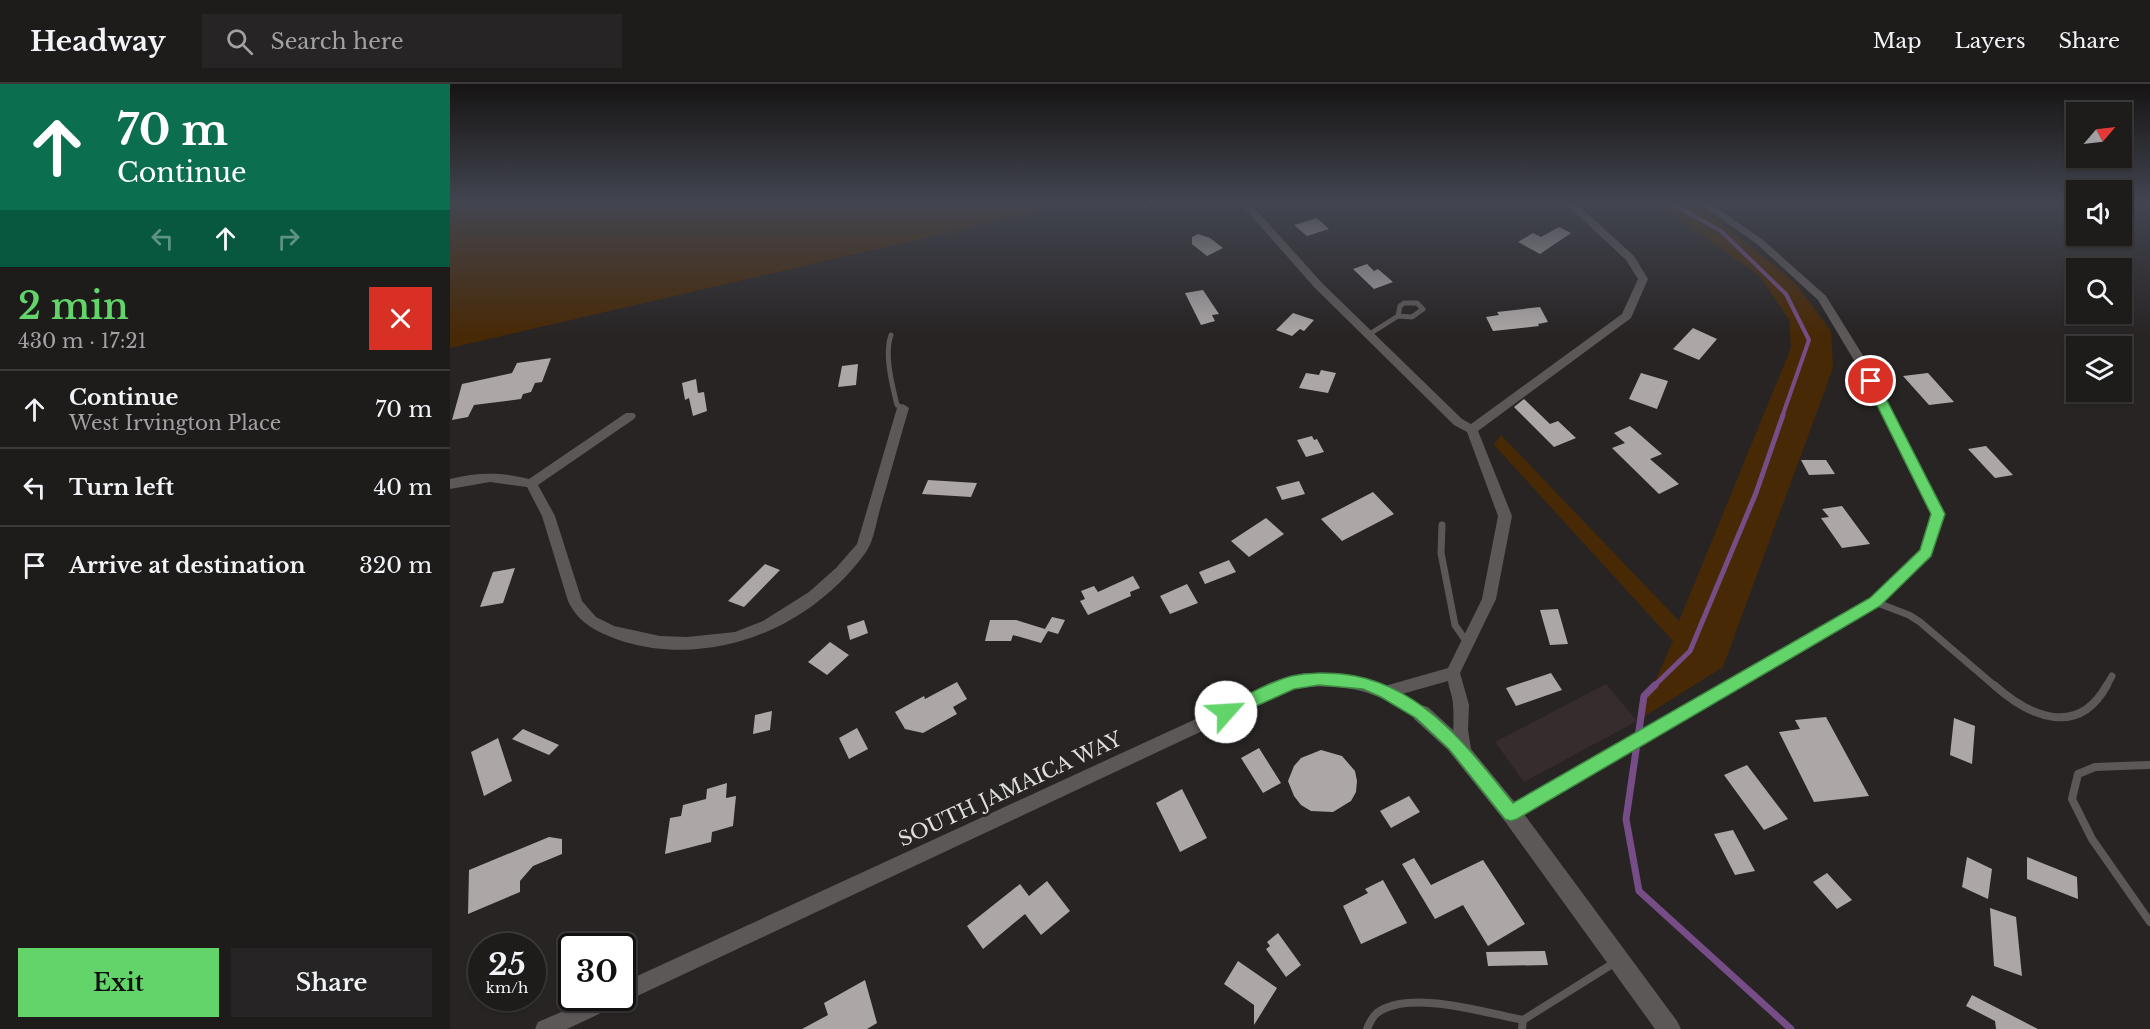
<!DOCTYPE html>
<html lang="en">
<head>
<meta charset="utf-8">
<style>
  :root { --surface:#1e1b1b; --page:#262424; --text:#f1f3f6; --muted:#a1a1a3; --line:#3c393a; --accent:#62d469 }
  body { margin:0; font-family:"Libre Baskerville",serif; background:var(--page); color:var(--text); height:100vh; display:flex; flex-direction:column; font-size:22px; white-space:nowrap }
  * { box-sizing:border-box; margin:0 }
  p { font-size:20px; color:var(--muted) }
  .icon { flex:none; width:33px; height:33px; fill:none; stroke:currentColor; stroke-width:2; stroke-linecap:round; stroke-linejoin:round }
  .map { position:relative; flex:1; overflow:hidden }
  .details { display:flex; flex-direction:column; background:var(--surface); width:450px }
  .details>* { flex:none }
  .guide { background:#0b6e4f; color:#fff; overflow:hidden }
  .needle { width:39px; rotate:62deg }
  .controls { position:absolute; left:1616px; top:18px; display:grid; gap:12px }
  .controls a { display:grid; place-items:center; width:66px; height:66px; border-radius:0px; background:var(--surface); box-shadow:0 2px 4px #0004,0 0 0 2px var(--line); font-size:30px }
  .speed { position:absolute; left:18px; top:849px; display:flex; gap:12px; font-size:30px; font-weight:700; text-align:center }
  .speed>* { display:grid; place-content:center; width:78px; height:78px; border-radius:50%; background:var(--surface); box-shadow:0 2px 4px #0004,0 0 0 2px var(--line); line-height:1 }
  .speed small { font-size:15px; font-weight:400 }
  .speed .limit { border:3px solid #111; border-radius:9px; background:#fff; color:#111 }
  .pin { position:absolute; display:grid; place-items:center; width:51px; height:51px; color:#fff; margin:-26px; border:3px solid #fff; border-radius:50%; box-shadow:0 2px 6px #0007 }
  .me { position:absolute; width:66px; margin:-33px; rotate:64deg; stroke-linejoin:round; filter:drop-shadow(0 0 4px #0008) }
  .turn { display:flex; align-items:center; gap:21px; height:126px; padding:0 18px; font-size:27px }
  .turn .icon { width:78px; height:78px; stroke-width:2.5 }
  .turn b { display:block; font-size:42px; line-height:51px }
  .lanes { display:flex; align-items:center; height:57px; padding:0 18px; background:#0003; justify-content:center; gap:30px; direction:ltr }
  .lanes .off { opacity:.35 }
  .round { display:grid; place-items:center; flex:none; width:63px; height:63px; border-radius:0px; background:var(--page) }
  .summary { display:flex; align-items:center; justify-content:space-between; height:102px; padding:0 18px }
  h1 { font-size:36px; font-weight:600; line-height:45px; color:var(--accent) }
  .primary-button { display:flex; gap:12px; margin-top:auto; padding:12px 18px }
  .primary-button a { flex:1; height:69px; border-radius:0px; background:var(--accent); color:#111; font-size:24px; font-weight:600; line-height:69px; text-align:center }
  .primary-button a+a { background:var(--page); color:var(--text) }
  ul { padding:0; list-style:none }
  li { display:flex; align-items:center; gap:18px; height:78px; padding:0 18px; border-top:2px solid var(--line) }
  li div { flex:1 }
  li b { display:block; font-size:22px }
  li em { font-style:normal }
  header { display:flex; align-items:center; gap:36px; box-sizing:border-box; height:84px; padding:0 30px; background:var(--surface); border-bottom:2px solid var(--line) }
  header strong { font-size:28px }
  nav { display:flex; gap:33px; margin-inline-start:auto; font-size:21px }
  .search { width:420px; height:54px; background:var(--page); display:flex; align-items:center; gap:15px; box-sizing:border-box; padding:0 21px; border-radius:0px; color:var(--muted); font-size:22px }
  main { display:flex; flex:1; min-height:0 }
  .map>svg:first-child { display:block }
</style>
</head>
<body>
<header>
<strong>Headway</strong>
<div class="search"><svg class="icon" aria-label="search" viewBox="0 0 24 24"><circle cx="10" cy="10" r="6"/><path d="M15 15l6 6"/></svg>Search here</div>
<nav><a>Map</a><a>Layers</a><a>Share</a></nav>
</header>
<main>
<section class="details">
<div class="guide">
<div class="turn"><svg class="icon" aria-label="ahead" viewBox="0 0 24 24"><path d="M12 20V5M6 11l6-6 6 6"/></svg><div><b>70 m</b>Continue</div></div>
<div class="lanes"><svg class="icon off" aria-label="left" viewBox="0 0 24 24"><path d="M17 20v-9H6M10 6l-5 5 5 5"/></svg><svg class="icon" aria-label="ahead" viewBox="0 0 24 24"><path d="M12 20V5M6 11l6-6 6 6"/></svg><svg class="icon off" aria-label="right" viewBox="0 0 24 24"><path d="M7 20v-9h11M14 6l5 5-5 5"/></svg></div>
</div>
<div class="summary"><div><h1>2 min</h1><p>430 m · 17:21</p></div><a class="round" style="background:#d93025;color:#fff"><svg class="icon" aria-label="close" viewBox="0 0 24 24"><path d="M6 6l12 12M18 6L6 18"/></svg></a></div>
<ul>
<li><svg class="icon" aria-label="ahead" viewBox="0 0 24 24"><path d="M12 20V5M6 11l6-6 6 6"/></svg><div><b>Continue</b><p>West Irvington Place</p></div><em>70 m</em></li>
<li><svg class="icon" aria-label="left" viewBox="0 0 24 24"><path d="M17 20v-9H6M10 6l-5 5 5 5"/></svg><div><b>Turn left</b></div><em>40 m</em></li>
<li><svg class="icon" aria-label="arrive" viewBox="0 0 24 24"><path d="M6 21V4h12l-3 4 3 4H6"/></svg><div><b>Arrive at destination</b></div><em>320 m</em></li>
</ul>
<div class="primary-button"><a>Exit</a><a>Share</a></div>
</section>
<div class="map">
<svg width="1700" height="945" viewBox="0 0 1700 945">
  <rect width="100%" height="100%" fill="#282424"/>
  <path fill="#362b2d" d="M1156,600L1187,637L1074,698L1045,658Z"/>
  <path fill="#482906" d="M0,119H652L617,128L613,122L0,264Z
    M1205,119H1243L1281,146L1345,199L1381,247L1383,284L1273,583L1187,637L1223,557L1044,361L1051,351L1229,537L1341,264L1339,236L1309,191Z"/>
  <g fill="none" stroke-linecap="round" stroke-linejoin="round">
    <path stroke="#764d86" stroke-width="4" d="M1221,119L1271,147L1336,210L1359,256L1332,333"/>
    <path stroke="#764d86" stroke-width="5" d="M1203,603L1240,567L1306,409L1333,331"/>
    <path stroke="#764d86" stroke-width="7" d="M1205,601L1194,612L1176,735L1189,807L1341,945"/>
  </g>
  <path fill="#aca7a6" d="M867,134L879,145L857,152L844,141Z
    M1109,143L1121,149L1090,170L1068,158L1083,149L1091,153Z
    M748,150L760,154L773,164L757,172L742,160V153Z
    M917,180L924,187L928,185L943,198L924,205L903,185Z
    M753,206L769,230L762,231L765,237L751,241L735,209Z
    M1090,223L1098,238L1088,240L1089,242L1043,247L1036,233L1049,231L1047,228Z
    M843,229L864,236L854,247L850,245L842,252L826,246Z
    M1243,244L1267,255L1249,276L1223,265Z
    M101,274L92,298L85,299L81,308L73,310L71,315L24,321L18,333L2,336L12,300L62,289L67,279Z
    M408,280L406,301L388,303L392,282Z
    M871,286L886,289L878,309L849,304L856,289L869,291Z
    M1191,289L1218,297L1207,325L1179,315Z
    M1478,289L1504,318L1479,321L1453,292Z
    M246,295L248,309L254,308L257,327L243,332L239,314L235,316L232,299Z
    M1074,315L1100,340L1108,337L1126,354L1104,363L1064,323Z
    M1180,342L1212,370L1200,375L1229,400L1209,410L1162,364L1175,359L1164,349Z
    M862,352L864,356L867,355L874,368L856,373L847,356Z
    M1536,362L1563,391L1545,394L1518,365Z
    M1351,376H1376L1385,390L1359,391Z
    M478,396L527,399L521,413L472,410Z
    M849,397L855,410L832,416L826,403Z
    M923,408L944,430L892,457L871,435Z
    M1392,422L1420,460L1392,464L1371,434L1379,433L1372,425Z
    M816,434L834,450L799,473L781,457Z
    M779,476L786,488L755,500L749,488Z
    M315,480L330,486L294,523L278,517Z
    M65,484L53,519L30,523L43,488Z
    M683,492L690,504L680,508L681,512L638,531L630,517L635,515L631,507L644,502L648,508Z
    M737,500L748,519L720,530L710,512Z
    M1108,525L1118,560L1100,561L1090,526Z
    M602,533L615,536L608,550L598,547L591,559L563,551L561,557H535L540,536H566L595,545Z
    M414,536L418,549L400,556L397,542Z
    M380,558L399,571L377,591L358,578Z
    M1101,589L1112,606L1066,622L1056,604Z
    M507,598L517,615L503,623L507,630L473,649L455,645L445,628L474,612L475,615Z
    M322,627L320,646L303,650L305,631Z
    M1376,633L1419,712L1364,718L1329,648L1350,645L1345,636Z
    M1504,634L1525,642L1522,680L1500,671Z
    M407,644L418,665L399,675L389,654Z
    M73,645L109,661L99,671L62,655Z
    M48,654L62,697L34,712L21,668Z
    M809,664L831,699L813,709L791,674Z
    M871,666L892,672L905,687L907,697L906,708L901,717L883,728L861,727L851,721L844,712L838,697L844,682L851,674Z
    M1297,681L1338,735L1314,746L1274,691Z
    M277,699L276,714L286,712L283,742L262,748L261,758L215,770L220,734L231,732L233,721L256,715L257,705Z
    M732,705L757,754L730,768L706,719Z
    M959,712L970,728L941,744L930,727Z
    M1283,746L1305,787L1285,791L1264,750Z
    M99,753L112,755V770L83,782L70,797V808L18,830L19,786Z
    M1517,773L1542,785L1538,815L1512,803Z
    M1577,773L1627,793L1628,815L1577,795Z
    M964,774L981,801L1033,776L1075,840L1038,862L1013,821L985,835L952,780Z
    M1377,789L1402,816L1387,825L1363,798Z
    M933,796L957,839L911,860L893,822L918,809L915,805Z
    M597,797L620,827L591,851L575,830L533,865L517,842L570,800L579,812Z
    M1540,824L1566,833L1572,892L1544,882Z
    M828,849L851,881L836,893L816,865L820,862L817,858Z
    M1095,867L1098,881L1038,882L1036,868Z
    M788,877L827,904L804,941V921L774,900Z
    M415,896L427,939L417,945H352L378,931L374,919Z
    M1522,911L1588,945H1546L1545,937L1516,922Z"/>
  <g fill="none" stroke-linecap="round" stroke-linejoin="round">
    <path stroke="#5d5858" stroke-width="5" d="M695,119L696,122
      M954,219H967L973,225L962,233L948,232L950,222Z
      M441,251C434,271 442,300 447,321L453,324
      M918,251L948,232"/>
    <path stroke="#5d5858" stroke-width="7" d="M992,441L991,469L1005,541L1018,560
      M1425,518L1459,531L1470,538L1546,603
      M1656,603L1662,592"/>
    <path stroke="#5d5858" stroke-width="8" d="M1544,601C1580,633 1628,654 1657,601
      M1698,681L1645,683L1628,690L1622,715L1642,755L1700,838
      M917,945C919,940 922,933 927,929C959,905 1036,929 1073,936
      M1072,945L1073,936L1167,877"/>
    <path fill="#5d5858" fill-rule="evenodd" d="M790,119H800L872,199L1012,335L1021,340L1172,230L1188,195L1176,176L1115,119H1126L1184,172L1198,195L1181,234L1028,347L1062,432L1046,515L1010,589L1019,621L1018,646L1022,671L1020,676L1014,678L1008,676C1000,658 1005,640 1003,621C1003,613 999,605 998,597L952,610L976,624L979,629L976,634L971,636C958,631 946,622 933,615C904,601 875,601 844,604L117,945H85L88,938L144,914H172V899L837,593L862,589L896,590L935,602L998,584L1032,515L1048,432L1017,348L1004,341L864,203Z
      M1249,119H1260L1313,156L1376,212L1417,278L1494,430L1481,473L1430,522L1061,737L1055,735L1053,729L1055,723L1420,514L1470,466L1482,430L1405,278L1368,216L1307,160Z
      M453,320L459,324C449,358 440,391 430,425C426,439 424,456 416,468C362,543 265,584 175,558C151,550 129,541 118,517L92,432L77,403L40,398L0,405V395C28,388 51,388 79,395L176,329H184L186,332L184,335L88,401L105,432L132,517L146,533L164,542L210,552L237,553L285,548L313,537L359,508L386,484L407,460L447,324Z"/>
    <path fill="#5d5858" fill-rule="evenodd" d="M971,621L978,623L1012,654L1068,722L1227,937L1231,945H1205L1054,736L998,666L964,635L962,629L964,623Z"/>
  </g>
  <linearGradient id="sky" x2="0" y2="1"><stop stop-color="#161414"/><stop offset="0.47" stop-color="#424550"/><stop offset="1" stop-color="#424550" stop-opacity="0"/></linearGradient>
  <rect width="1700" height="251" fill="url(#sky)"/>
  <path fill="#62d469" stroke="#408a44" stroke-width="1.5" d="M1421,293L1427,297L1495,430L1481,472L1430,522L1067,735L1061,737L1055,735L999,665L966,634L931,613L913,605L869,601L844,605L782,633L776,635L771,633L768,628L771,624C794,613 818,598 842,592C859,588 875,589 892,590C970,598 1018,663 1063,719L1420,514L1470,466L1481,430L1415,297Z"/>
  <g text-anchor="middle" dominant-baseline="central" stroke-width="6" stroke-linejoin="round" paint-order="stroke">
    <g font-size="20" fill="#dfdcdd" stroke="#282424">
      <text transform="translate(560 705) rotate(-25)">SOUTH JAMAICA WAY</text>
    </g>
  </g>
</svg>
<div class="controls">
<a><svg class="needle" viewBox="-14 -14 28 28"><path d="M0-13l5 13h-10z" fill="#e53935"/><path d="M0 13l5-13h-10z" fill="#a1a1a3"/></svg></a>
<a><svg class="icon" aria-label="sound" viewBox="0 0 24 24"><path d="M4 9h4l5-4v14l-5-4H4zM17 9q2 3 0 6"/></svg></a>
<a><svg class="icon" aria-label="search" viewBox="0 0 24 24"><circle cx="10" cy="10" r="6"/><path d="M15 15l6 6"/></svg></a>
<a><svg class="icon" aria-label="layers" viewBox="0 0 24 24"><path d="M12 4l9 5-9 5-9-5zM3 14l9 5 9-5"/></svg></a>
</div>
<div class="speed"><div>25<small>km/h</small></div><div class="limit">30</div></div>
<div class="pin" style="left:1421px;top:297px;background:#d93025"><svg class="icon" aria-label="arrive" viewBox="0 0 24 24"><path d="M6 21V4h12l-3 4 3 4H6"/></svg></div>
<svg class="me" style="left:776px;top:628px" viewBox="-20 -20 40 40"><circle r="19" fill="#fff"/><path d="M0-13L10 11 0 6-10 11z" fill="#62d469"/></svg>
</div>
</main>
</body>
</html>
